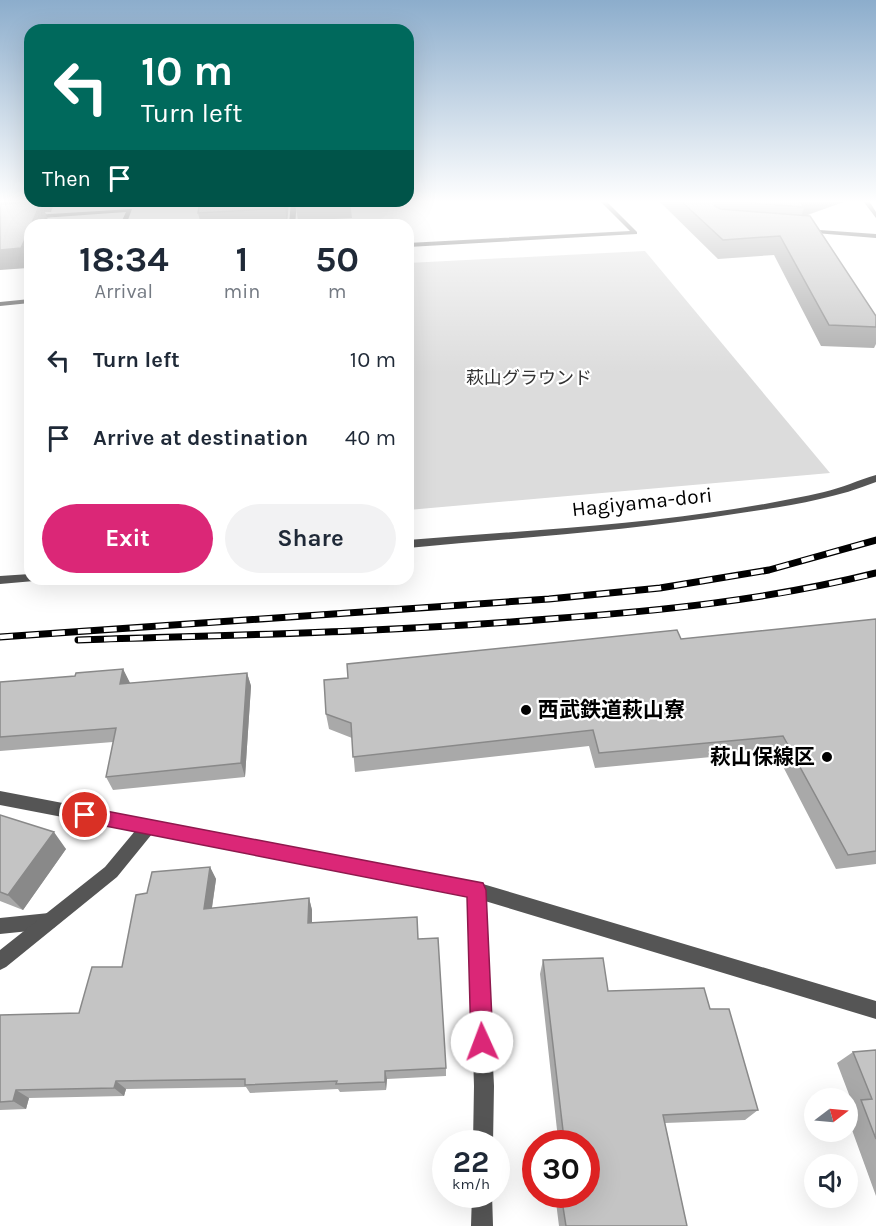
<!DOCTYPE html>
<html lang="en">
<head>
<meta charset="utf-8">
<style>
  :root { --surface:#fff; --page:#f2f2f3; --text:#1f2937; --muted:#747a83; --accent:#db2777 }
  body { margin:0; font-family:Karla,"Noto Sans JP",sans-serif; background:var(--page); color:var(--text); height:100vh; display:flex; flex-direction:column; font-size:22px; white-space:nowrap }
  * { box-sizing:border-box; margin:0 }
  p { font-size:20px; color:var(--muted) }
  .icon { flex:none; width:33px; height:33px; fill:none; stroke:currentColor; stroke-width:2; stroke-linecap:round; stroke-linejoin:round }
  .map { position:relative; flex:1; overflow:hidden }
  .details { position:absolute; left:24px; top:219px; width:390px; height:366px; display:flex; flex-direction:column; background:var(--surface); border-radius:18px; box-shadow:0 6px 24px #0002 }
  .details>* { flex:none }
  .guide { position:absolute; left:24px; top:24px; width:390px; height:183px; border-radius:18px; box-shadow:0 6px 24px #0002; background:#00695c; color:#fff; overflow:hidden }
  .needle { width:39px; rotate:74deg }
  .buttons { position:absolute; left:804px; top:1088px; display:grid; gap:12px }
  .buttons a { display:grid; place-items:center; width:54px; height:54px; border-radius:50%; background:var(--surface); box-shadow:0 6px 24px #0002; font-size:30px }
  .speed { position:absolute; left:432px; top:1130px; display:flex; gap:12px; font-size:30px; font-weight:700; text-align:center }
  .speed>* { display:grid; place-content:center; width:78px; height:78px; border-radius:50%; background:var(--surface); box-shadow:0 6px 24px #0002; line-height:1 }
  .speed small { font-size:15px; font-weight:400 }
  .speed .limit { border:9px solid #d22; background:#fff; color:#111 }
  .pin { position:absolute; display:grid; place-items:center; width:51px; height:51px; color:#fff; margin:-26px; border:3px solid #fff; border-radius:50%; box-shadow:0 2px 6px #0007 }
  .me { position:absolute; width:66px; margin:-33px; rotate:358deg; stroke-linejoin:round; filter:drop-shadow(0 0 4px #0008) }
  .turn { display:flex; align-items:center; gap:21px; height:126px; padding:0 18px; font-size:27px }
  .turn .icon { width:78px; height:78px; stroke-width:2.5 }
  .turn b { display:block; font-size:42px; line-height:51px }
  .then { display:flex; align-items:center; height:57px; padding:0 18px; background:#0003; gap:12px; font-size:22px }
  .eta { display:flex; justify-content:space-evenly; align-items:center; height:102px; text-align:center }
  .eta b { font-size:36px; font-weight:700; line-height:42px }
  .action { display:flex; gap:12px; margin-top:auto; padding:12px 18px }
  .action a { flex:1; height:69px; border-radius:36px; background:var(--accent); color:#fff; font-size:24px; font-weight:700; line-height:69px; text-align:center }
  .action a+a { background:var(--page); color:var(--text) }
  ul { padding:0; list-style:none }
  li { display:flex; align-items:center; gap:18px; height:78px; padding:0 18px }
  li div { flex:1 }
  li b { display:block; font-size:22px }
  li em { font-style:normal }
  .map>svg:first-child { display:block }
</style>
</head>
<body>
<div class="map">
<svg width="876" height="1226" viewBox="0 0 876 1226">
  <rect width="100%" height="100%" fill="#fff"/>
  <path fill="#dcdcdc" d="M645,251L830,473L408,510V263Z"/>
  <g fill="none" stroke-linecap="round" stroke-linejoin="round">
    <path fill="#555" fill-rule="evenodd" d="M291,201H297L295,225H289Z
      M600,201H606L637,232V234L408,247V243L630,231Z
      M132,209L126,225H120L126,212L0,221V217Z
      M805,229L876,234V238L803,232Z
      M30,299V303L0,306V302Z
      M49,913L55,915L57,921L55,927L49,929L0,934V918Z"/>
    <path fill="#555" fill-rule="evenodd" d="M0,791L476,882L876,1001V1019L485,901L494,1086L493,1143H473L474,1086L468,896L152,834L117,877L6,967L0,970V950L105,867L135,831L0,805Z
      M472,1194H492L493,1226H471Z"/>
    <path fill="#555" fill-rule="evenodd" d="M863,201H869L876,212V218Z
      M876,475V482C831,500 782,507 734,514C626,531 517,538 408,548V540C546,529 688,523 824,492C842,488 858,480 876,475Z
      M30,574V579H35L34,581L0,584V576Z"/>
    <defs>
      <path id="rail" d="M0,637L549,599L660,588L769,570L876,540
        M78,640C235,635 392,632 549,619C659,611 768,600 876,573"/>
    </defs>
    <use href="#rail" stroke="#000" stroke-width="7"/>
    <use href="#rail" stroke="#fff" stroke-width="4.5" stroke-dasharray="13" stroke-linecap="butt"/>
  </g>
  <path fill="#a9a9a9" d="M200,201H289L287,222L236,225H201L198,213Z
    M350,201L352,218L298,221L296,207Z
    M659,201H846L805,216L876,316V344L874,348L821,346L774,255L718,259Z
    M876,619V864L836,869L775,751L595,768L589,746L355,772L352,738L329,729L326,714L681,639Z
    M123,669L130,683L247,673L251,686L245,777L113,790L106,777L113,742L0,751V682L75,676Z
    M0,815L66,849L23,910L0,901Z
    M210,867L216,879L212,908L309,898L312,910V923L418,939L446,1068V1076L387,1079L386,1090L340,1092L338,1089L250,1093L246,1087L126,1089L124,1096L29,1098L26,1109L0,1110V1015L79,1013L122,967L147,893Z
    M543,960L608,991L710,1009L758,1110L745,1120L665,1123L687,1226H559L555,1194H586V1143H552L554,1139H558L540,974Z
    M876,1050V1196L848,1119V1108L853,1105L837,1063L853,1052Z"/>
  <path fill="#898989" d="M0,201H55L51,212H45L48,220L46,225H31L0,215Z
    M286,201H289L287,222L285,208Z
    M802,201H846L801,217L804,207L800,202Z
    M30,228V264L28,268L0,270V250Z
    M123,669L130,683L120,684Z
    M247,673L251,686L245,777L241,763Z
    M54,832L66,849L23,910L8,895Z
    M210,867L216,879L210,920L204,909Z
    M309,898L312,910V934L308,923Z
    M385,1071L387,1079L386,1090L385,1082Z
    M116,1081L126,1089L124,1096L114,1088Z
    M16,1090L29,1098L26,1109L13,1101Z"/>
  <path fill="#c4c4c4" stroke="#898989" stroke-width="1.5" d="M200,201H286L285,208L198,213Z
    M296,201H350L351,204L296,207Z
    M681,201H713L715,206L720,209L810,216L876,316V327L829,325L780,236L723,240Z
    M724,201H802L800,202L804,207Z
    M41,202L31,225H30V228L21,248L0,250V204Z
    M876,619V851L848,855L783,736L599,753L593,730L353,757L351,723L326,714L324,680L348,678L347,664L677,630L681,639Z
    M123,669L120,684L247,673L241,763L106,777L116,728L0,737V682L75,676L76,673Z
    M0,815L54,832L8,895L0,892Z
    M210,867L204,909L309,898L308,923L417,917L418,939L438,938L446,1068L385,1071V1082L336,1084L337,1081L245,1085V1079L116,1081L114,1088L16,1090L13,1101L0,1102V1015L79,1013L92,967H122L136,895L147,893L152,872Z
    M603,958L608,991L704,988L710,1009H729L758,1110L663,1115L687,1226H566L561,1194H586V1143H554V1139H564L543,960Z
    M876,1050V1139L861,1100L872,1099L853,1052Z"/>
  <linearGradient id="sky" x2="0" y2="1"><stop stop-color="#8cadcc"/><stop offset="0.54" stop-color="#fff"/><stop offset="1" stop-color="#fff" stop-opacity="0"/></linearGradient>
  <rect width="876" height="373" fill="url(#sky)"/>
  <path fill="#db2777" stroke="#8e194d" stroke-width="1.5" d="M85,807L483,883L486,890L493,1042L489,1050L482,1053L474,1050L471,1042L467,897L85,822L79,820L76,815L79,809Z"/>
  <g fill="#000" stroke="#fff" stroke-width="2">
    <circle cx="526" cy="710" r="6"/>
    <circle cx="827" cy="757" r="6"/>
  </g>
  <g text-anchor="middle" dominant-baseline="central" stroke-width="4.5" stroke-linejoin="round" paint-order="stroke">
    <g font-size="18" fill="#333" stroke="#fff">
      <text x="529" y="378">萩山グラウンド</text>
    </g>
    <g font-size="21" fill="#000" stroke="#fff">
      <text transform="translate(642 502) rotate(-6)">Hagiyama-dori</text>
    </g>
    <g font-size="21" font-weight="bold" fill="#000" stroke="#fff" text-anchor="start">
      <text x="538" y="710">西武鉄道萩山寮</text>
      <text x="815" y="757" text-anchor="end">萩山保線区</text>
    </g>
  </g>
</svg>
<div class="buttons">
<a><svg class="needle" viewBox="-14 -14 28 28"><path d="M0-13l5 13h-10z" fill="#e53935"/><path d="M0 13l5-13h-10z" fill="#747a83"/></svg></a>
<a><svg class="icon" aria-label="sound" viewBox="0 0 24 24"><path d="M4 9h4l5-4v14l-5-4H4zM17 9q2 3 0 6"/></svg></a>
</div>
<div class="speed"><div>22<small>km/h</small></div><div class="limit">30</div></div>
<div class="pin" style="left:85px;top:815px;background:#d93025"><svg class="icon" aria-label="arrive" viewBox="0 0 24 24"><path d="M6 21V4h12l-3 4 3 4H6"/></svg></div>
<svg class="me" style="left:482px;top:1042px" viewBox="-20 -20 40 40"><circle r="19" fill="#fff"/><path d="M0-13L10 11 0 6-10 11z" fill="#db2777"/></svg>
<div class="guide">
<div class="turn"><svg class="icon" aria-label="left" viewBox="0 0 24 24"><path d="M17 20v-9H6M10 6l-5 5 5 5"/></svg><div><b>10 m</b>Turn left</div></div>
<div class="then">Then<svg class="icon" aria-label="arrive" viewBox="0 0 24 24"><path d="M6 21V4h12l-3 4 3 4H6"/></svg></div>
</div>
<section class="details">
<div class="eta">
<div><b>18:34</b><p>Arrival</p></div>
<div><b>1</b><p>min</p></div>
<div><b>50</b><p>m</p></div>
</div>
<ul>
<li><svg class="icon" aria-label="left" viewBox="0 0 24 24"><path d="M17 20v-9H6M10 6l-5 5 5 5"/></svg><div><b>Turn left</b></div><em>10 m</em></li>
<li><svg class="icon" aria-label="arrive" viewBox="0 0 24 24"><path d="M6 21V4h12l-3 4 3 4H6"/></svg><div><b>Arrive at destination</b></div><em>40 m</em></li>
</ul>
<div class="action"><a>Exit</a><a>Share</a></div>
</section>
</div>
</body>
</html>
